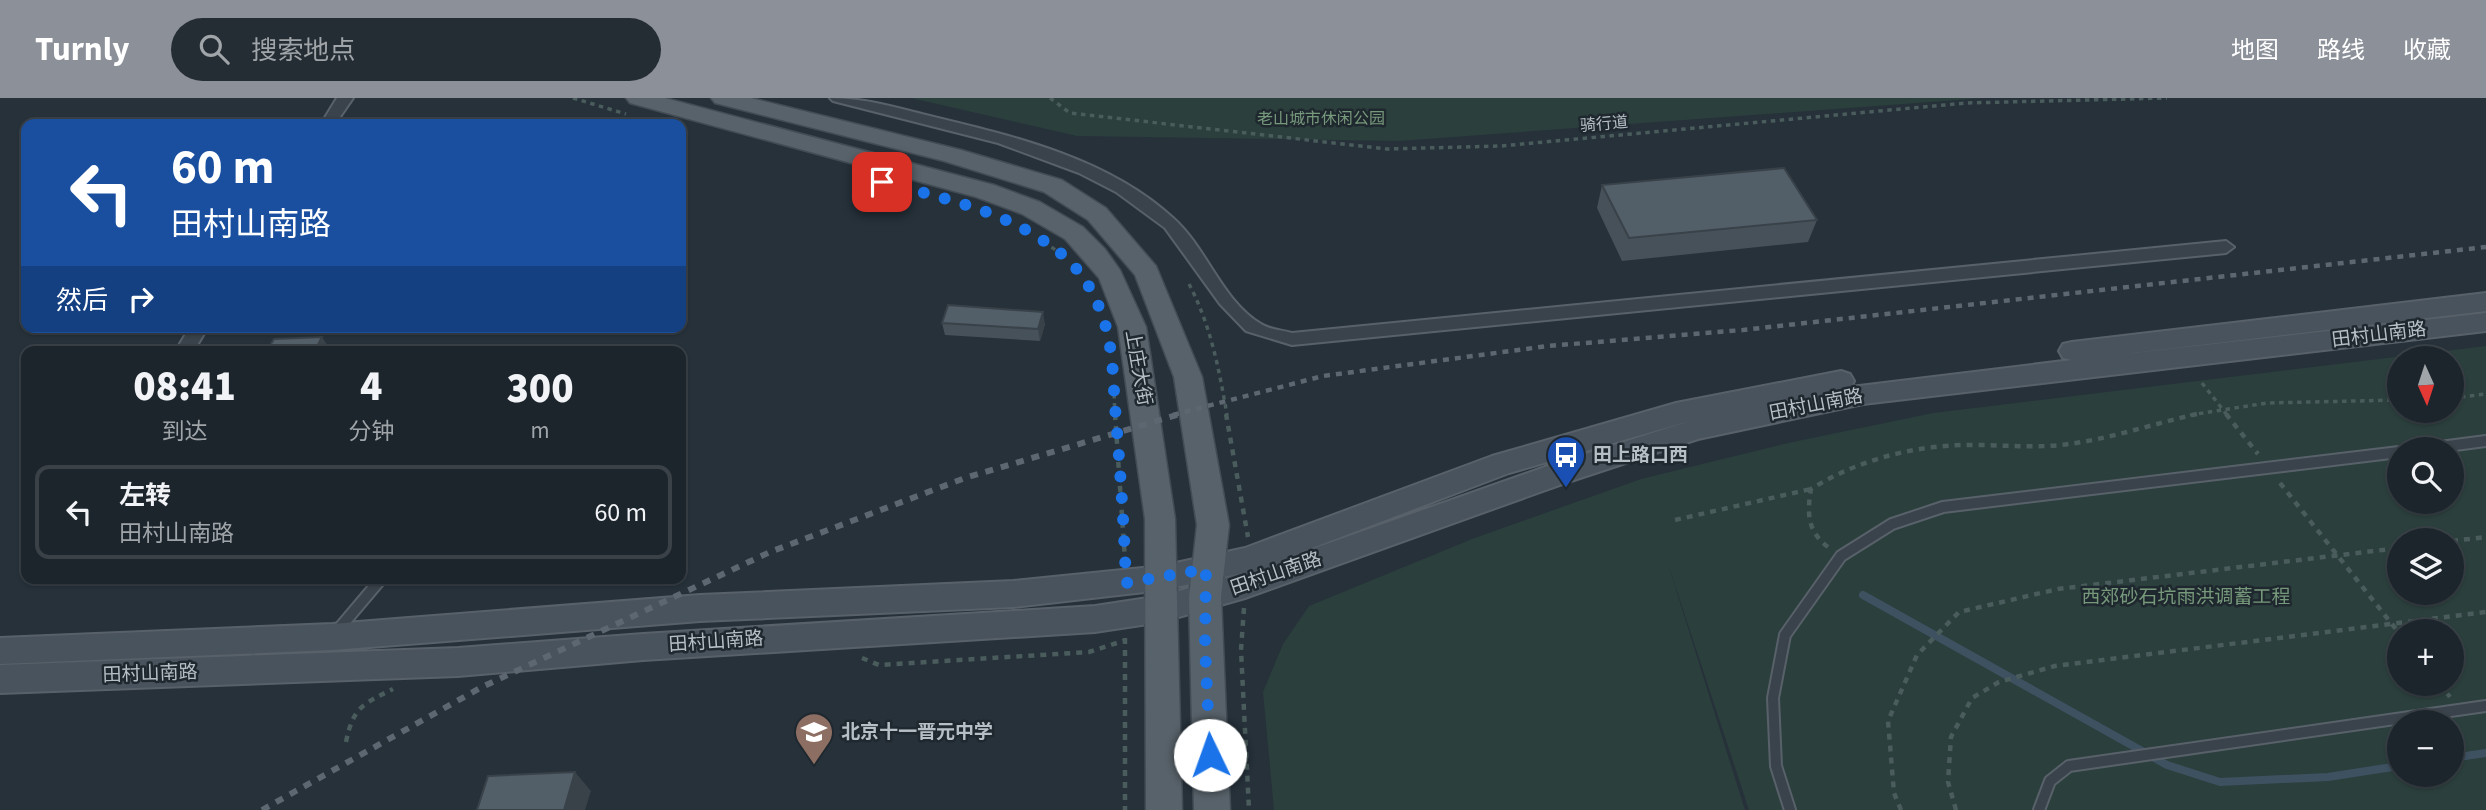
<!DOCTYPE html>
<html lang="zh">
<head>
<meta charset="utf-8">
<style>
  :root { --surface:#1c252c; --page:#252d34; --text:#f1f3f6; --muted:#a0a5a9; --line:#3a4248; --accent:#8c9099 }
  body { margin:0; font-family:"Source Sans 3","Noto Sans SC",sans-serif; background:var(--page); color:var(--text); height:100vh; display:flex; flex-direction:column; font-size:26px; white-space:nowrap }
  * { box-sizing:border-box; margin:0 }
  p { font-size:23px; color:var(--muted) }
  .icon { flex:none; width:38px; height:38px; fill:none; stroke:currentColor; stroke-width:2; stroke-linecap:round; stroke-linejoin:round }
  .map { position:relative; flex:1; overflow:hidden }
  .side { position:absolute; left:21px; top:248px; width:665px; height:238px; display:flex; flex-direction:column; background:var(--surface); border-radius:14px; box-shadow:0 2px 5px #0004,0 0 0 2px var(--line) }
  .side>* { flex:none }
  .top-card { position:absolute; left:21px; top:21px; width:665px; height:214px; border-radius:14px; box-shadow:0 2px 5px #0004,0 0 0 2px var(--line); background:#1a4fa0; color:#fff; overflow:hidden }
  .needle { width:46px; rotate:177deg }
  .fabs { position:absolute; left:2387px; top:248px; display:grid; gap:14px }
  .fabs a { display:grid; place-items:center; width:77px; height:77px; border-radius:50%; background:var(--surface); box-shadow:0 2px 5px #0004,0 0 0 2px var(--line); font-size:35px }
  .pin { position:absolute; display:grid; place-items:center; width:60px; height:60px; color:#fff; margin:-30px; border-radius:14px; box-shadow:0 4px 10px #0006 }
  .me { position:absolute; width:77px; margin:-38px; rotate:357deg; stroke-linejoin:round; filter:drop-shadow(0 0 5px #0008) }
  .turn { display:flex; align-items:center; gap:24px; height:147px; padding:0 35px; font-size:32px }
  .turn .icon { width:91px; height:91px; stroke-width:2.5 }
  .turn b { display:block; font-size:49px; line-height:60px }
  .then { display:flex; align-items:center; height:66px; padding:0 35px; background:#0003; gap:14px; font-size:26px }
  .eta { display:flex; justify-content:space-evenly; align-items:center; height:119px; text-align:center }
  .eta b { font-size:42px; font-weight:800; line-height:49px }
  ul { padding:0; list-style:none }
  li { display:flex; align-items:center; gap:21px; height:94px; margin:0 14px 10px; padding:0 21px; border:4px solid var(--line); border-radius:14px }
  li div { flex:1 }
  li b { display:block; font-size:26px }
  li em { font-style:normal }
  header { display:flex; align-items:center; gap:42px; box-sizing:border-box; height:98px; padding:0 35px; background:var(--accent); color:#fff }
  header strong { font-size:33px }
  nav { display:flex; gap:38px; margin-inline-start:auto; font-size:24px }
  .search { width:490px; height:63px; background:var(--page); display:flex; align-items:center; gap:18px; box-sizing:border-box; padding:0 24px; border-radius:38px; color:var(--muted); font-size:26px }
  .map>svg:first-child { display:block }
</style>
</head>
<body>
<header>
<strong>Turnly</strong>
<div class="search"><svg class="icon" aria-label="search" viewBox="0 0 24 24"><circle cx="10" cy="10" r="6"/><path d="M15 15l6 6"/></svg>搜索地点</div>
<nav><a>地图</a><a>路线</a><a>收藏</a></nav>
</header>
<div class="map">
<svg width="2486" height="712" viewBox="0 0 2486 712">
  <rect width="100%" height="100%" fill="#26313a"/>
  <path fill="#2b3f3d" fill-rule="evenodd" d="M911,0H1985L1399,43L1077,38Z
    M2486,248V712H1749L1668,466L1745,712H1274L1263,594L1283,546L1309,508L1472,441L1641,381L1788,345L1933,315ZM2399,261H2452V313H2399ZM2399,352H2452V404H2399ZM2399,443H2452V495H2399ZM2399,534H2452V586H2399ZM2399,625H2452V677H2399Z"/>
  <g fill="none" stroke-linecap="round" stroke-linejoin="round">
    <path stroke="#3e5161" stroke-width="8" d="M1863,497L2167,667L2220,684L2328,679L2399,668
      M2452,660L2486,655"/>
    <defs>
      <path id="service" d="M2417,352L2486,343
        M337,533L381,481
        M1790,712L1776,668L1773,600L1785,537L1841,458L1892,426L1943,409L2399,354
        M2039,712L2050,683L2069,668L2486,608"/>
      <path id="minor" d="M337,0H353L335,26H321Z
        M830,0C865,0 897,10 930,18C1013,38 1108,60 1173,120C1207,150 1222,203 1261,226C1270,232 1282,232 1292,235L2226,143L2234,149L2226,155L1292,247L1246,233L1220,206L1165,130L1116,94L1079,75L998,45L833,3Z
        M190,229H208L193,254H175Z"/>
      <path id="secondary" d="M2486,195V213L2107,258L2486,215V233L1863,306L1698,341L1565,385L1245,500L1161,524L1095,534L643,562L458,578L0,595V567L458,550L643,536L1095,508L1161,498L1243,475L1162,492L1013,509L700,523L332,552L0,566V540L332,526L700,497L1013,483L1162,468L1245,450L1492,358L1676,305L1841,273L1850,276L1854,283L1851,289L2072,262L2063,260L2059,253L2063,246L2072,244ZM1693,322L1545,369L1278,463L1509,375Z"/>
      <path id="primary" d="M626,0H665L994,87L1040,104L1083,129L1105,151L1120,172L1146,229L1175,421L1182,712H1146L1145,421L1118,229L1099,180L1065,141L1022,116L976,99L630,5Z
        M711,0H751L961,52L1062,82L1106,110L1156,168L1202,279L1229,427L1221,499L1230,712H1194L1189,499L1197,427L1174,279L1135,177L1088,122L1044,94L944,63L715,5Z"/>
    </defs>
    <use href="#service" stroke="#586169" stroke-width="14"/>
    <use href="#minor" stroke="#586169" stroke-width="4"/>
    <use href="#secondary" stroke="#586169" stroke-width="4"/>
    <use href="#primary" stroke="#434c54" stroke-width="3"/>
    <path stroke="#4a5c5c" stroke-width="3.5" stroke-dasharray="4.5 4.5" stroke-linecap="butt" d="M573,0L626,16
      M1050,0L1070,15L1387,51L1501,48L1966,5L2167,0
      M1044,144L1060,155
      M1189,186C1211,228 1219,271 1227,317
      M2202,285L2227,317
      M1114,296L1115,317
      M2452,300L2486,296
      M2190,317L2267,305L2399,302"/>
    <path stroke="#4a5c5c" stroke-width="4.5" stroke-dasharray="6 6" stroke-linecap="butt" d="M1115,316L1125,462
      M1226,316L1248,439
      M2226,316L2258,356
      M2280,385L2399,535
      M1675,422L1811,391
      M2452,443L2486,439
      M1828,449C1807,433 1807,415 1811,391C1859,361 1919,346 1975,347C2004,347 2032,350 2061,347C2107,342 2152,326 2197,316
      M1244,510L1241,552L1249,712
      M1125,540V712
      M862,560L879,567L1089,554L1126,542
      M2440,586L2450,599
      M346,644C353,609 363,606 393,591
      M1901,712L1894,695L1888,623L1917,557L1959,514L2058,491L2399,450
      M1956,712L1948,684L1951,639L1972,600L1999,584L2055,568L2486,514"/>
    <use href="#service" stroke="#3a434b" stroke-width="10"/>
    <use href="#minor" fill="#3a434b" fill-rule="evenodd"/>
    <use href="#secondary" fill="#49535d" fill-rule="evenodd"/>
    <use href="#primary" fill="#58626a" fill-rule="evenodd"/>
    <path stroke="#5d6771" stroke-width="4.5" stroke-dasharray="6 6" stroke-linecap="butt" d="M1173,317L1323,278L1548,248L1743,232L2486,149"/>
    <path stroke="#5d6771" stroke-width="6" stroke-dasharray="8 8" stroke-linecap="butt" d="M262,712L482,589L770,454L965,380L1180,316"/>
  </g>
  <path fill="#475159" d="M1602,87L1817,122L1808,144L1622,163L1597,110Z
    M942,225L1045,226L1040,243L945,237Z"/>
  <path fill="#394249" d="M1043,214L1045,226L1040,243L1038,231Z
    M322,239L332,254H314Z
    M575,674L591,693L585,712H564Z"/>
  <path fill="#525e68" stroke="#394249" stroke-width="2" d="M1784,70L1817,122L1629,140L1602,87Z
    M948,207L1043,214L1038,231L942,225Z
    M322,239L314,254H266L274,241Z
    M575,674L564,712H477L488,678Z"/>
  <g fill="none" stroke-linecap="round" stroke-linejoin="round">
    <path stroke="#1a73e8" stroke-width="12" stroke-dasharray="0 21.6" d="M882,84C943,100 1008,113 1059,154C1080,170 1095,195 1103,220C1113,248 1113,280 1115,309C1120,368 1124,426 1126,485L1206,471L1205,547L1210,657"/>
  </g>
  <defs>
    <symbol id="bus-pin" viewBox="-11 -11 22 30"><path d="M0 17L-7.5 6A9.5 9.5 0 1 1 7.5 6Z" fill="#1a4fb4" stroke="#1f282f"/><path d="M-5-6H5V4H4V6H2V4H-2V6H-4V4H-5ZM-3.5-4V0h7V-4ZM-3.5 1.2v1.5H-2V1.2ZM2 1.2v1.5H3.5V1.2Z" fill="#fff"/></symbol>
    <symbol id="school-pin" viewBox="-11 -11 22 30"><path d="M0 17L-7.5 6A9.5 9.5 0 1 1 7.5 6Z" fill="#8d6e63" stroke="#1f282f"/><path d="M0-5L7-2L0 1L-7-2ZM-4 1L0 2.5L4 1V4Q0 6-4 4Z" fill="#fff"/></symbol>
  </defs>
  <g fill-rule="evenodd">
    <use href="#bus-pin" x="1544" y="335" width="44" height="60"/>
    <use href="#school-pin" x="792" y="612" width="44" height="60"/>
  </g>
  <g text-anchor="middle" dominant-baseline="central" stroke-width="5" stroke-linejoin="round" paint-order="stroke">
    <g font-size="16" fill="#77997b" stroke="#1f282f">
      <text x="1321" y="21">老山城市休闲公园</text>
    </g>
    <g font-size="16" fill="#b6bec6" stroke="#1f282f">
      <text transform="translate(1604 26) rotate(-5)">骑行道</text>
    </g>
    <g font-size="19" fill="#b6bec6" stroke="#1f282f">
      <text transform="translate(2379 237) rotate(-7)">田村山南路</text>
      <text transform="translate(1138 270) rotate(80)">上庄大街</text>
      <text transform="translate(1816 307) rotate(-11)">田村山南路</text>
      <text transform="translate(1276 476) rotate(-19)">田村山南路</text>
      <text transform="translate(716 544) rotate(-4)">田村山南路</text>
      <text transform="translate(150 576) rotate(-2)">田村山南路</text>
    </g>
    <g font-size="19" font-weight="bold" fill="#b6bec6" stroke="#1f282f" text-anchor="start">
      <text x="1593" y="357">田上路口西</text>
      <text x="841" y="634">北京十一晋元中学</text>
    </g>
    <g font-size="19" fill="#77997b" stroke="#1f282f">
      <text x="2186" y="499">西郊砂石坑雨洪调蓄工程</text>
    </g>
  </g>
</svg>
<div class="fabs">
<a><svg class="needle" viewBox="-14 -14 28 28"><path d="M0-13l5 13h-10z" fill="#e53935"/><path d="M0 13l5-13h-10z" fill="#a0a5a9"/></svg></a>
<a><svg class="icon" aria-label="search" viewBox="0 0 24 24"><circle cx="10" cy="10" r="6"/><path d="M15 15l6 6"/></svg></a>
<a><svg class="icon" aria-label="layers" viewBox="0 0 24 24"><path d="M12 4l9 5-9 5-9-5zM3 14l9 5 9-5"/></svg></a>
<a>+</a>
<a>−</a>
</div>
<div class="pin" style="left:882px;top:84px;background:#d93025"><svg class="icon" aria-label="arrive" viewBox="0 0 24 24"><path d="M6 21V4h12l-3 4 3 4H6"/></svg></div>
<svg class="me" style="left:1210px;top:657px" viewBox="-20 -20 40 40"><circle r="19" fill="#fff"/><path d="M0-13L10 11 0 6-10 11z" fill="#1a73e8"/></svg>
<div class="top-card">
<div class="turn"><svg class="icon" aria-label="left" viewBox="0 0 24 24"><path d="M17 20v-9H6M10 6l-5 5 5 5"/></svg><div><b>60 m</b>田村山南路</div></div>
<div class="then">然后<svg class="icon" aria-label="right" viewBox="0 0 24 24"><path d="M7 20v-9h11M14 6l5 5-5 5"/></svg></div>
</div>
<section class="side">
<div class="eta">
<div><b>08:41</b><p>到达</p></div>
<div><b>4</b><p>分钟</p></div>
<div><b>300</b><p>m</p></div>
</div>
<ul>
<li><svg class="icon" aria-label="left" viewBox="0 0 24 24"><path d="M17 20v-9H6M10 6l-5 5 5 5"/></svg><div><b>左转</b><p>田村山南路</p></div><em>60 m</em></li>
</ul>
</section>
</div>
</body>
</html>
